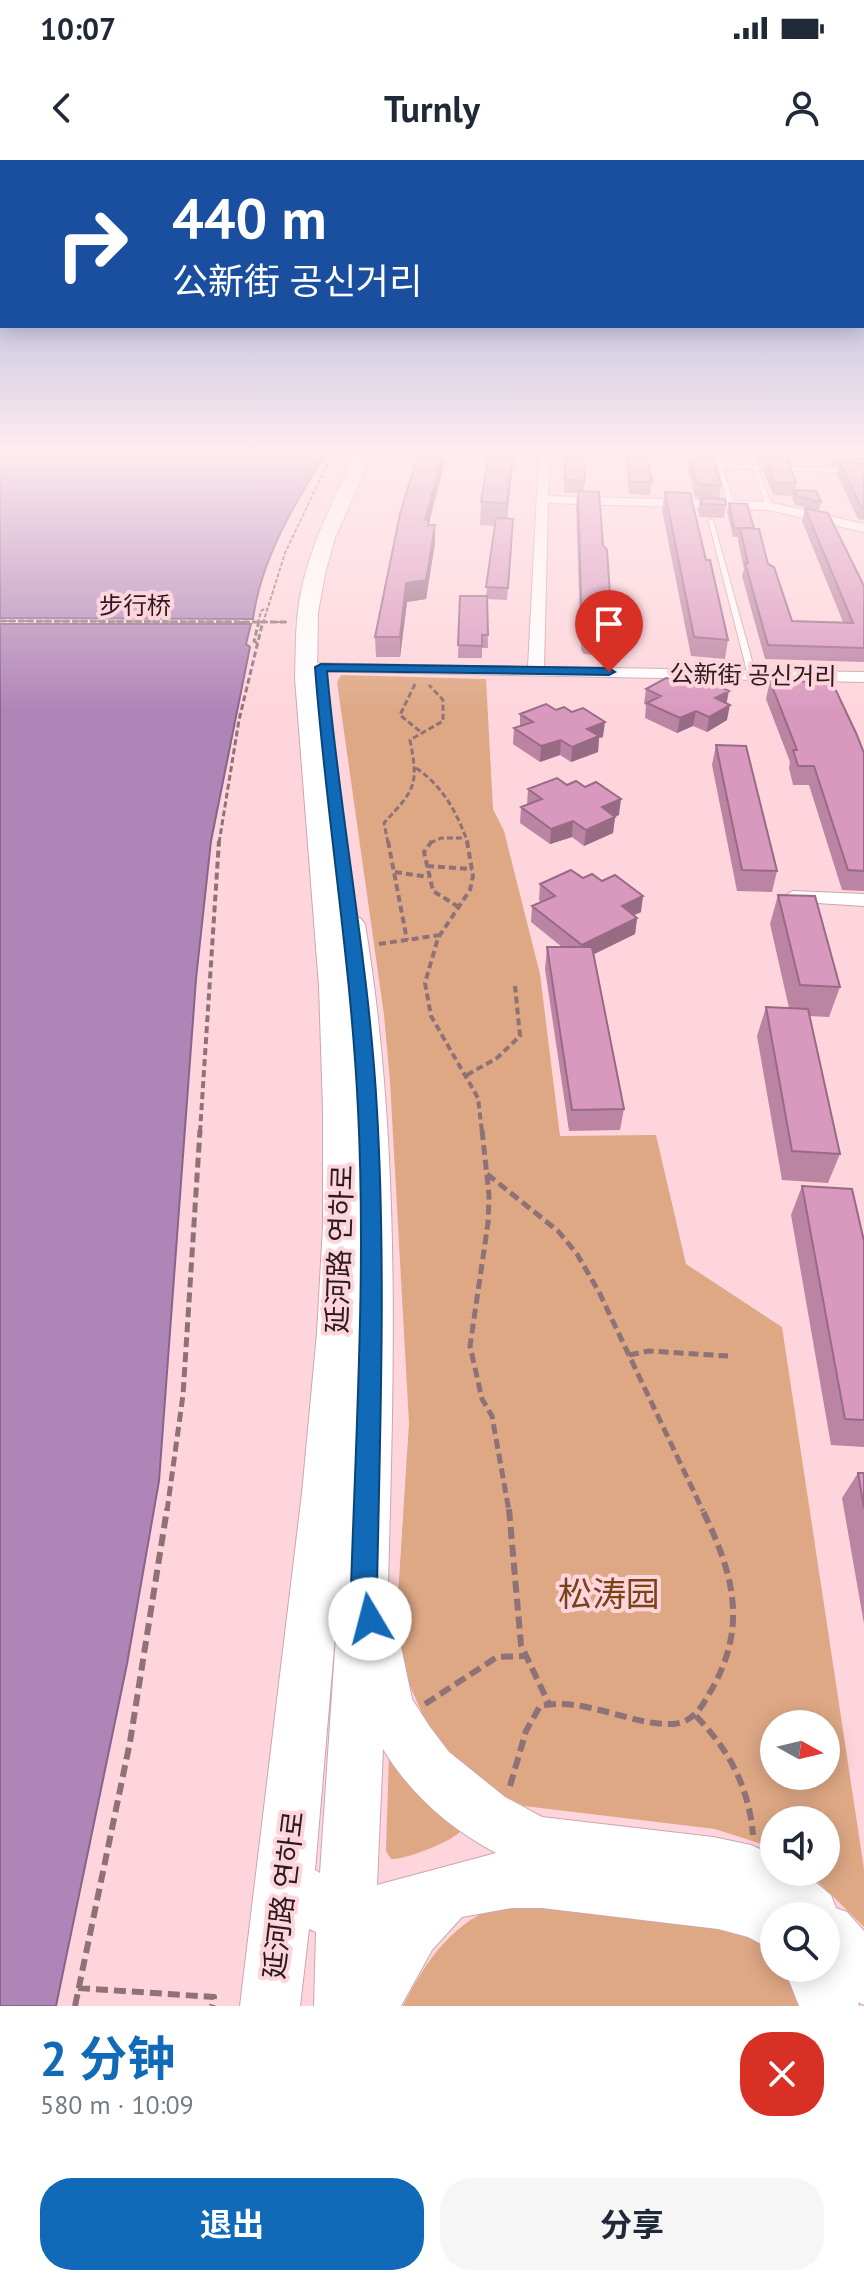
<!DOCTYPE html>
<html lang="zh">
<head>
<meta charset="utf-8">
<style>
  :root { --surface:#fff; --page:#f6f6f7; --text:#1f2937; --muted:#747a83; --accent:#116ab8 }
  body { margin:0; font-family:"PT Sans","Noto Sans SC","Noto Sans KR",sans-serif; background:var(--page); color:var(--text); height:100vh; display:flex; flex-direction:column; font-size:30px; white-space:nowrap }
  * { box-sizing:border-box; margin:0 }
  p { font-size:26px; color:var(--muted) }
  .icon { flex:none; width:44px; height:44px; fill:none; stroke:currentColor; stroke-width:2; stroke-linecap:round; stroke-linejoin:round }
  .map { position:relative; height:1846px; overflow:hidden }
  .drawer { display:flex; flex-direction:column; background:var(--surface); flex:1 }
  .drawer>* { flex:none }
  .top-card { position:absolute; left:0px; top:0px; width:864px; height:168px; box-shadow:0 4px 20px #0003; background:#1a4fa0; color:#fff; overflow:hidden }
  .needle { width:52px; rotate:98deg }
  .fabs { position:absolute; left:760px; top:1550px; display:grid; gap:16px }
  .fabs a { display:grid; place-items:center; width:80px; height:80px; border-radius:50%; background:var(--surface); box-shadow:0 4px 20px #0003; font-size:40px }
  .pin { position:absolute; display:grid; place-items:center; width:68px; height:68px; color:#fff; margin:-82px -34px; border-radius:50% 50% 50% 0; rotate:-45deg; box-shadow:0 0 8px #0007 }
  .pin .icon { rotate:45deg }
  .me { position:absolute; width:88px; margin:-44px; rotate:352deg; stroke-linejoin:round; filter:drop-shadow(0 0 6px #0008) }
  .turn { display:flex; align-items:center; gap:28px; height:168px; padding:0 40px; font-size:36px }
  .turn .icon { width:104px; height:104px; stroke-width:2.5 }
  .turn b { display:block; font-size:56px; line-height:68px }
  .round { display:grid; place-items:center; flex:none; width:84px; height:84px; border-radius:32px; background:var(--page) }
  .overview { display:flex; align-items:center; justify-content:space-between; height:136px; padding:0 40px }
  h1 { font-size:48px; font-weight:700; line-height:60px; color:var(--accent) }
  .action { display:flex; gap:16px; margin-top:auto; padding:16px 40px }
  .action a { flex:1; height:92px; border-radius:32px; background:var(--accent); color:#fff; font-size:32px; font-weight:700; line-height:92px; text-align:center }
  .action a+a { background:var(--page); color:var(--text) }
  .status { display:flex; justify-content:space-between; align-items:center; height:56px; padding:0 40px; background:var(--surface); direction:ltr }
  .status svg { height:22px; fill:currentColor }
  header { display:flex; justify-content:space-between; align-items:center; height:104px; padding:0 40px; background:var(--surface); font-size:36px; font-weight:700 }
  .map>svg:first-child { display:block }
</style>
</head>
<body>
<div class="status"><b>10:07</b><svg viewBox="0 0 49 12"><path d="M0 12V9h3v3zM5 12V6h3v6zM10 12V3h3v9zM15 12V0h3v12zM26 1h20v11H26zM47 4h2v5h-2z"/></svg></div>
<header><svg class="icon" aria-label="back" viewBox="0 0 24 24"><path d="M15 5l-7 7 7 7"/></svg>Turnly<svg class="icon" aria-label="person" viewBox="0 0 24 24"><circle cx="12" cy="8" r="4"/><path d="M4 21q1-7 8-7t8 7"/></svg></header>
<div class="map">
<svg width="864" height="1846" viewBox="0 0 864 1846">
  <rect width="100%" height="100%" fill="#fed5dc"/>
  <path fill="#dea885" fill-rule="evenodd" d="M341,515L486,519L493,649L504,671L540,814L560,976L656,975L686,1104L782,1167L864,1709V1767L808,1712H826V1660H774V1688L715,1669L524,1646L501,1635L449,1593L425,1560L403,1510L398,1485L396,1467L409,1263L390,921L384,855L337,522ZM774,1564H826V1616H774Z
    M389,1593L463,1669C454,1681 405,1700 391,1699L386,1691Z
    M504,1744L708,1758L758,1778L774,1792V1808H790L810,1846H403C426,1800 454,1760 504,1744Z"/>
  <path fill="#af84b7" stroke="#876489" stroke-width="2" d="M0,294H325C294,345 261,399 253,459L0,458Z
    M0,464H251L246,484L250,487L211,681L196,819L159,1321L127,1504L56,1846H0Z"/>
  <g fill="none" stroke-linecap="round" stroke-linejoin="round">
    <defs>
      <path id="service" d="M665,294H704L707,296L704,298L667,296Z
        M714,294H718L722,304L751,305L747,294H752L757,306L864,309V313L758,309L772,346L769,348L766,346L753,309L723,308L734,345L731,347L728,345Z
        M708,359L713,360L756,515L755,517L748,515Z"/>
      <path id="minor" d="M539,294H550L548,336L769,342L864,364V372L769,350L548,343L544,507L864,512V522L301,511L298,508L306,503L528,507Z
        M793,731L864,734V746L786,741L783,737Z"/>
      <path id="secondary" d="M356,294H372L335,378L325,414L318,453L317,518L343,757L360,758L365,764C403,994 393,1230 387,1462L393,1464L400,1482L412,1539L430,1567L449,1592L505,1637L542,1657L713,1677L751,1685L774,1695V1712H803L831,1735L836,1748L847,1752L864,1771V1845L858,1842L859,1846H799L784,1808H826V1756H774V1791L748,1777L718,1769L542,1748H512L462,1757L432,1790L401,1846H314L316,1772L309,1769L300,1846H240L302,1333L317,1173L323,1066V950L319,826L295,518C296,489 295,460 301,432C311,383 334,338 356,294ZM339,1430L320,1713L315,1710ZM383,1589C410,1634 449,1668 496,1693L377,1725Z"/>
    </defs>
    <use href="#service" stroke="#cda6ad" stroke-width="2"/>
    <use href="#minor" stroke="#cda6ad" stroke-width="2"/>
    <use href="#secondary" stroke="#cda6ad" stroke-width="2"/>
    <path stroke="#8e7277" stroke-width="2" stroke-dasharray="4 2" stroke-linecap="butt" d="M271,462H288
      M258,463L261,451L266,448
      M263,463L285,393L332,294"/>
    <path stroke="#8e7277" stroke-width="3" stroke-dasharray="6 3" stroke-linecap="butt" d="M259,461L254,481L259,484
      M271,462H288
      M415,524L400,555L422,573
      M416,608C443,626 457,653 468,683
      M219,683L239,560L263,461
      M388,683L384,663C415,629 419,626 410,580L443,561V540L429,525
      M430,683L441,678H464"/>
    <path stroke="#8e7277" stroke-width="4" stroke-dasharray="7 4" stroke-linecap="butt" d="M388,681L407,780
      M432,681L424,692L433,731L457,746
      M467,681L473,716L470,730L438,778L425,823L431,856L478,938L482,972
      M427,706L472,709
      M395,712L428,717
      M379,784L440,775
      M467,915L497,898L520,876L515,826
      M200,972L219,681"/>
    <path stroke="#8e7277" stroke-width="5" stroke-dasharray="10 5" stroke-linecap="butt" d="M482,970L489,1035L488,1063L470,1186L482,1239L492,1256L509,1351
      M487,1014L558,1071L577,1094L599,1132L703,1351
      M629,1195L649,1191L728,1196
      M167,1351L183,1235L200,970"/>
    <path stroke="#8e7277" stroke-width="6" stroke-dasharray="12 6" stroke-linecap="butt" d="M509,1349L521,1485L549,1544
      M425,1544L497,1497L524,1496
      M696,1556C729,1590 749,1627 753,1675
      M510,1626L526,1571L540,1546C583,1536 632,1566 673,1564C691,1563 701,1549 709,1534C749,1467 734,1415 702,1349
      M78,1828L214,1837L212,1846
      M75,1846L130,1582L167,1349"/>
    <use href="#service" fill="#fff" fill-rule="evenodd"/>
    <use href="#minor" fill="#fff" fill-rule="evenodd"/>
    <use href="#secondary" fill="#fff" fill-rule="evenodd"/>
    <path stroke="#8e7277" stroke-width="2" stroke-dasharray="4 2" stroke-linecap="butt" d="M0,461L271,462"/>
    <path stroke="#8e7277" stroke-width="3" stroke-dasharray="6 3" stroke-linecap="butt" d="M0,461L271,462"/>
  </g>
  <path fill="#bb84a3" d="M489,294H514L507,358L513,359L507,440L487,439L488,488H482V498H458L460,436H486L495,366L480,365L481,342Z
    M564,294H584L585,321L584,332L603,385L613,479L611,497L584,494L581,490L576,347L577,333H564Z
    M625,294H647L652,322L650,335L629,334Z
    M687,294H712L721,325L719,338L695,337L686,300Z
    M757,294H784L783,301L796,323L795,330L821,342L819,350L795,345L792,338L793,336L773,335L764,312L766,303H760Z
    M828,294H857L855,303L864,306V360L858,359L837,315L840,305H833Z
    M665,332L706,400L728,480L725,499L691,496L662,350Z
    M700,338L726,345L724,358L700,357L698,351Z
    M729,343L754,369L792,461L843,462L802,361L805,348L864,426V502L765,499L742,416L744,409L738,381V377H733L727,352Z
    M429,363L435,383L426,439L407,442L400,497H376L375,477Z
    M770,521L864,593V731L842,730L809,625H793L789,608L790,602L766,539Z
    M646,529L726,543L727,560L707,572L693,566L677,573L645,558L646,545L644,544Z
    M520,554L603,577L599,578L598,592L571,602L560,595L540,602L513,584L514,568L520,566Z
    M716,585L777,711L772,732L737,731L712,605Z
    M567,625L619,655L615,656L613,673L584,686L572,677L550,684L520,663L521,647L527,645L528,629Z
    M583,718L641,752L634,755L637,758L635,774L594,794L624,949L620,970L569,971L545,809L547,787H562L531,762L532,746L541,742L539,740L540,724Z
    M778,735L840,827L829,857L809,856L840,994L828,1023L782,1020L757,876L766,847L789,848L770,764Z
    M802,1026L864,1081V1287L831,1285L791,1055Z
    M858,1313H864V1464L842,1338Z"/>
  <path fill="#986b85" d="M443,294H447L429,363L425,360Z
    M513,294H514L506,366L507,343Z
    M435,365V383L426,439L407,442L400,497V477L406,423Z
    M729,531L726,546L715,538Z
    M730,545L727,560L707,572L709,557Z
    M696,551L693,566L677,573L680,558Z
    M605,562L603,577L599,578L598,592L571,602L572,587L587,569Z
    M561,580L560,595L540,602L541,586Z
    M621,639L619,655L600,663L602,647Z
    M615,657L613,673L584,686L586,670Z
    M573,661L572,677L550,684L551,669Z
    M643,736L641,752L619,762L622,746Z
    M637,758L635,774L580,801L582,785Z"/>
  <path fill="#d999be" stroke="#986b85" stroke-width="2" d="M418,294H443L425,360H429L428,365H435L426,420L406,423L400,477H375L400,354Z
    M489,294H513L507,343L481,342Z
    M565,294H584L585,321L565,320Z
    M628,294H647L652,322H630Z
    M690,294H712L721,325L697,324Z
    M767,300L788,301L796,323H775Z
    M840,303L863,304L864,306V347H861Z
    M794,330L816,331L821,342L797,336Z
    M578,331L599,332L603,385L607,390L613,479L586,477L582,473Z
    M665,332L690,333L706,400H710L728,480L694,477Z
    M700,338L725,339L726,345L702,344Z
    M729,343L747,344L754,368H734Z
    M805,348L828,353L864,426V488L768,485L745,403H748L740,368L759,369L768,404L774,407L792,461L853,463Z
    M496,358L513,359L508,428L486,427Z
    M460,436H487L488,475H482V486L458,485Z
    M666,518L693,524L702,519L729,531L715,538L730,545L709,557L696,551L680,558L647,543L661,536L646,529Z
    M770,521L832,522L856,573L864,593V711L848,710L814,606H798L793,590H797Z
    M546,544L556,550L564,547L572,552L583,548L605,562L587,569L599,576L572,587L561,580L541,586L514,568L533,562L520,554Z
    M716,585L746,586L777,711L742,710Z
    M557,618L567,625L576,621L585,627L596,622L621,639L602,647L615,657L586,670L573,661L551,669L521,647L542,639L528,629Z
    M571,710L583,718L592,714L602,721L615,715L643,736L622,746L637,758L582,785L532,746L555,736L540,724Z
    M778,735L815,736L840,827L800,825Z
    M547,787H592L624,949L572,950Z
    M766,847L808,849L840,994L792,991Z
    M802,1026L852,1029L864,1081V1260L845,1259Z
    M858,1313H864V1348Z"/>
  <linearGradient id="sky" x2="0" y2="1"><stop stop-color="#91a1d4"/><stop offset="0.53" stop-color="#ffecef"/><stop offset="1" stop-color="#ffecef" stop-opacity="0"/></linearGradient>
  <rect width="864" height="552" fill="url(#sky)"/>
  <path fill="#116ab8" stroke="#0b4578" stroke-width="2" d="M321,504L609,508L615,512L609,515L327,511C340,658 369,803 377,950C386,1109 380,1269 377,1428L383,1459L379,1468L370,1472L360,1468L351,1428C356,1269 366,1108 358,949C351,801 326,655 315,507Z"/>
  <g text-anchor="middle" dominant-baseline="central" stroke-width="8" stroke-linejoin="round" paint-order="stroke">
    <g font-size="24" fill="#2a1b1e" stroke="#fed5dc">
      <text x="135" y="445">步行桥</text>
      <text transform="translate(753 515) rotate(1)">公新街 공신거리</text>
    </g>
    <g font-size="28" fill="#2a1b1e" stroke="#fed5dc">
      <text transform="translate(339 1089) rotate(-88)">延河路 연하로</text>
      <text transform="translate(283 1735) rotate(-83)">延河路 연하로</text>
    </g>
    <g font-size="34" fill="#7a4217" stroke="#fed5dc">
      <text x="609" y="1433">松涛园</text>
    </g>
  </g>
</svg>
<div class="fabs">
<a><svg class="needle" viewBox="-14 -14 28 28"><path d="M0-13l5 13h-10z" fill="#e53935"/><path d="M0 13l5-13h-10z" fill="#747a83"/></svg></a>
<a><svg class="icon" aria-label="sound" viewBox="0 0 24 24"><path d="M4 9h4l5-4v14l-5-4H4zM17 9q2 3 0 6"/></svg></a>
<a><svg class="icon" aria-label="search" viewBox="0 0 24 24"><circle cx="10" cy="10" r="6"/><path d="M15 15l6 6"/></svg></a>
</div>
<div class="pin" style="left:609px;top:512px;background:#d93025"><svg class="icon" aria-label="arrive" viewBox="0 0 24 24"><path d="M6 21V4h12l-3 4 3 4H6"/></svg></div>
<svg class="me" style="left:370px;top:1459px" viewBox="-20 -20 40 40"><circle r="19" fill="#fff"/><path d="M0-13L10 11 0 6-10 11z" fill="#116ab8"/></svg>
<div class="top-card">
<div class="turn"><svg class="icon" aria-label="right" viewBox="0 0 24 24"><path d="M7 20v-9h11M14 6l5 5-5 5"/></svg><div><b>440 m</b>公新街 공신거리</div></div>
</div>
</div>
<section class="drawer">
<div class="overview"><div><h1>2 分钟</h1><p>580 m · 10:09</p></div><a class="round" style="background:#d93025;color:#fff"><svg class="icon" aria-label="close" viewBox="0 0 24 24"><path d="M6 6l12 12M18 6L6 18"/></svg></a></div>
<div class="action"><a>退出</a><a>分享</a></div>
</section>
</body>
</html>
